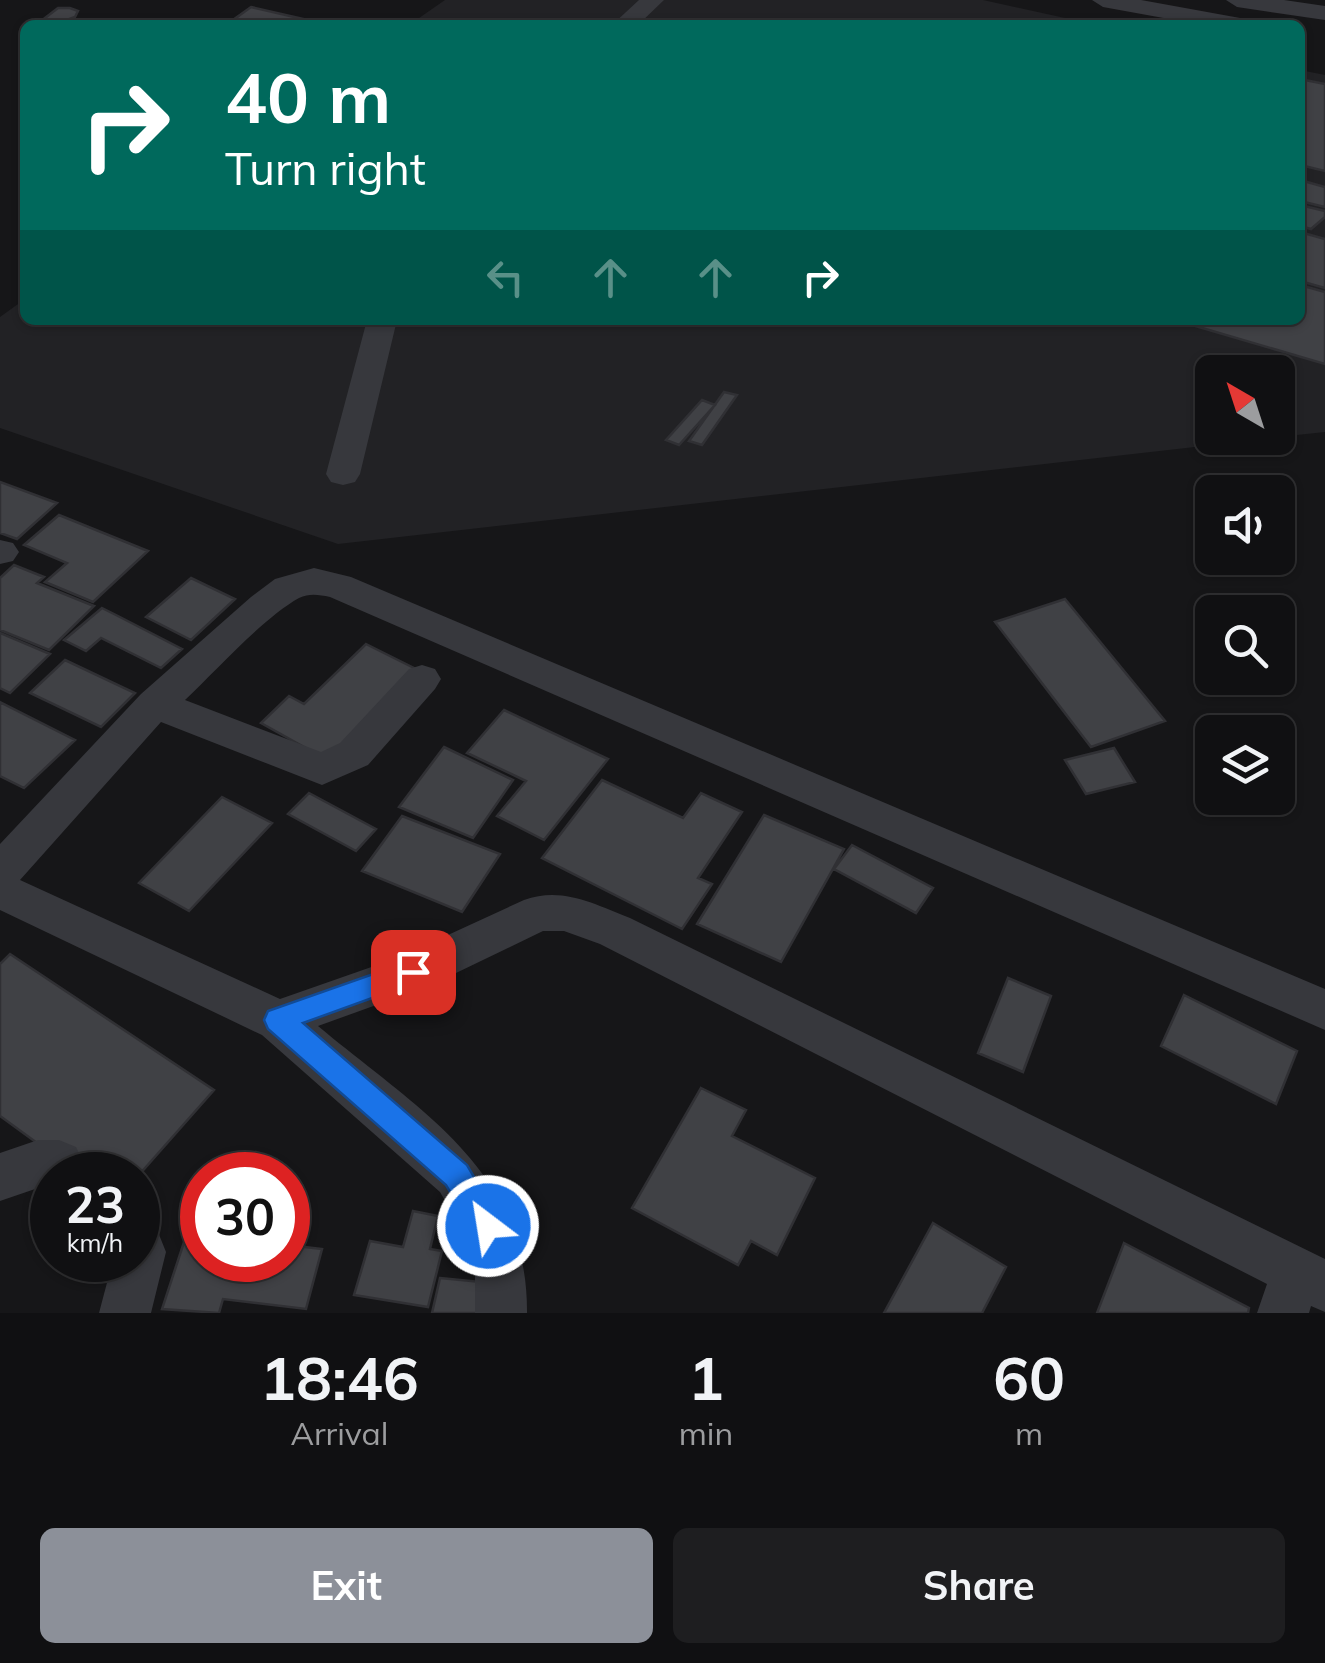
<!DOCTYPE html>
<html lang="en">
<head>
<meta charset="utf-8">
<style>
  :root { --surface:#101012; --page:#1e1e20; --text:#f1f3f6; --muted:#9c9d9f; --line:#303032; --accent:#8c9099 }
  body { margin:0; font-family:Mulish,sans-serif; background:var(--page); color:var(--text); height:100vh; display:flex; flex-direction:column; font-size:38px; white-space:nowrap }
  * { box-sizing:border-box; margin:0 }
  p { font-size:32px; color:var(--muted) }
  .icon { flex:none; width:55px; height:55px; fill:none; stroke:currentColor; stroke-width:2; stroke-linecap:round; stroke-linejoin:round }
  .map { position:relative; height:1313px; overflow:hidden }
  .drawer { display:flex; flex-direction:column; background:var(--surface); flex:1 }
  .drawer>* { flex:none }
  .hud { position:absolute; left:20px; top:20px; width:1285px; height:305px; border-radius:15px; box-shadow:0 2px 8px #0004,0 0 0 2px var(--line); background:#00695c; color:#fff; overflow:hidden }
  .needle { width:65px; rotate:321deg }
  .tools { position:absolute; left:1195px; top:355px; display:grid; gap:20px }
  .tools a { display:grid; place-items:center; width:100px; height:100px; border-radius:15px; background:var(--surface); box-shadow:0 2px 8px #0004,0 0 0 2px var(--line); font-size:50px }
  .speed { position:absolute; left:30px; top:1152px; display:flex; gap:20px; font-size:50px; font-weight:700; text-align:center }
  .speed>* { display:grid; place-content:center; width:130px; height:130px; border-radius:50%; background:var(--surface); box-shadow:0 2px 8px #0004,0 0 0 2px var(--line); line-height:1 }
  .speed small { font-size:25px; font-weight:400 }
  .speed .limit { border:15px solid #d22; background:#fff; color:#111 }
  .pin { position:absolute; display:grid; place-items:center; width:85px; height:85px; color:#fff; margin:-42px; border-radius:20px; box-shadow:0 5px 15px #0006 }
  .me { position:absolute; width:110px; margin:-55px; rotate:329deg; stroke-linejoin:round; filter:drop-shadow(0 0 8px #0008) }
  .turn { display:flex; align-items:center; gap:35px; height:210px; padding:0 40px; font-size:45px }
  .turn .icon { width:130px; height:130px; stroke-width:2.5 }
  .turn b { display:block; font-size:70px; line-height:85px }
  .lanes { display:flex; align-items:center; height:95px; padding:0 40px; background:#0003; justify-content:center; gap:50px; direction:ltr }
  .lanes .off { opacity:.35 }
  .eta { display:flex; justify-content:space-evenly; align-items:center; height:170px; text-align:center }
  .eta b { font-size:60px; font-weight:700; line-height:70px }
  .cta { display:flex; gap:20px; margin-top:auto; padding:20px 40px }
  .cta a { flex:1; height:115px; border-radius:15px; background:var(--accent); color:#fff; font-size:40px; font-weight:700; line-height:115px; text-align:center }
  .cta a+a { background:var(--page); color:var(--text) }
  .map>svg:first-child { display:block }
</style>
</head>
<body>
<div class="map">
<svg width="1325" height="1313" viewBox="0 0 1325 1313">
  <rect width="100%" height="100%" fill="#161618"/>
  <path fill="#222225" d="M445,0H983L1097,25H409Z
    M1300,70L1325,75V432L1278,437V372H1212V438H1274L338,544L0,428V317L25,299V320H1300Z"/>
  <path fill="#404145" stroke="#303034" stroke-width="2.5" d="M251,7L303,19L296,25H255L233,20Z
    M58,8H70L78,11L75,17L64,21L45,18Z
    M1300,79L1325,84V171L1300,165Z
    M1300,180L1325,187V207L1300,201Z
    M1300,205L1325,211V217L1311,229L1300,226Z
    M1300,232L1325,239V288L1300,281Z
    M1300,285L1325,292V364L1175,320H1300Z
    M724,392L737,395L702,445L689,441Z
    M702,400L715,405L679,445L666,440Z
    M0,482L57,503L17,539L0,533Z
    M59,515L148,551L93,602L45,582L67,563L24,545Z
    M14,565L44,577L37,583L94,606L49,650L0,630V578Z
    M191,578L235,599L191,640L146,617Z
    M1065,599L1165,721L1091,747L995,622Z
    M102,608L116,615L182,649L161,668L101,638L86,651L64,640Z
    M0,633L50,654L10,693L0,688Z
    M366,644L420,671L331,762L261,723L289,696L304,704Z
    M65,660L135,693L101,727L30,693Z
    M0,702L75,740L24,788L0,776Z
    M504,710L608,759L544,840L497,816L526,781L467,753Z
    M444,747L513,780L473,838L399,807Z
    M1114,748L1135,782L1086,794L1065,760Z
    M602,780L683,818L701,793L742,812L698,878L712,884L682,929L542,858Z
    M309,793L376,829L356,851L288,814Z
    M222,797L272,823L189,911L139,883Z
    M764,815L844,849L781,962L697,924Z
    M402,816L500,854L462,912L362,871Z
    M852,845L933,888L916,913L834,869Z
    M10,954L214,1090L138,1176L81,1175L0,1116V964Z
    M1008,978L1051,996L1023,1072L978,1053Z
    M1184,995L1297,1051L1276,1104L1161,1046Z
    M701,1088L746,1110L732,1136L815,1178L777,1255L751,1241L738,1265L632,1208Z
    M413,1211L438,1216L430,1249L442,1251L428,1307L354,1295L370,1241L403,1247Z
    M933,1223L1006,1267L982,1313H884Z
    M187,1233L202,1235V1260H288V1245L322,1249L306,1309L223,1299L219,1313L162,1309Z
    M1124,1243L1249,1308L1248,1313H1097Z
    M440,1278L492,1283L486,1313H432Z"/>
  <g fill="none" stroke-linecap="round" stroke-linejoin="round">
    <path fill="#37383d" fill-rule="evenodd" d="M639,0H664L638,25H612Z
      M1092,0H1141L1240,18L1252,25H1202L1103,7Z
      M1226,0H1284L1325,6V20L1237,7Z
      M367,320H397L360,474L355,482L343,485L331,482L326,474Z
      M0,540L13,543L19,552L13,561L0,564Z
      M314,568L351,577L1325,989V1030L330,597C319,595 310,593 299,598C263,618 216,671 185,700L321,752L340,743L409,669L422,665L435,669L441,679L435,689L368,765L322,785L161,722L20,880L280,999L400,957L524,900C562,886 594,904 630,918L1325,1259V1312L1311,1306L1309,1313H1257L1267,1284L600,944L564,931H543L429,986L318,1026C417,1109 528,1169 527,1313H475V1273L468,1240L440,1192L262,1035L0,910V844L141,694L251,597L275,579Z
      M38,1140H59L76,1147L90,1175H52V1193L38,1188L0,1201V1153Z
      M138,1220L156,1227L166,1252L151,1313H99L113,1260H138Z"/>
  </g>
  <path fill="#1a73e8" stroke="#114b97" stroke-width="2.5" d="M413,960L422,964L426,972L422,980L303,1023L467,1165L503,1226L499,1237L488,1242L477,1237L446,1185L268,1029L264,1020L268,1011Z"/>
</svg>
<div class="tools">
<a><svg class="needle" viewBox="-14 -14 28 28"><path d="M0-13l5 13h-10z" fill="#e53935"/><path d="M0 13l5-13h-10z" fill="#9c9d9f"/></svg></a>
<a><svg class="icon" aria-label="sound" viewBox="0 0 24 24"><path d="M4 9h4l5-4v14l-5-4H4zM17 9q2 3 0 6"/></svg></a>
<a><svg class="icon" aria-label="search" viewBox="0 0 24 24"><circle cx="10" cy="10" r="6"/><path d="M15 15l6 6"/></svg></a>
<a><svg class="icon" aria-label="layers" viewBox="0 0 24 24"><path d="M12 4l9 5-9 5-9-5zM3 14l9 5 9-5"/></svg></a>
</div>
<div class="speed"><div>23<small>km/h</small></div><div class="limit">30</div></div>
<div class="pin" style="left:413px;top:972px;background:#d93025"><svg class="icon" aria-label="arrive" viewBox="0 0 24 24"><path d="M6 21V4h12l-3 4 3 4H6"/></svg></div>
<svg class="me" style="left:488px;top:1226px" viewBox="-20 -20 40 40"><circle r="17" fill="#1a73e8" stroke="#fff" stroke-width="3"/><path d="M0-11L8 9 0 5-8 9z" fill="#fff"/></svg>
<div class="hud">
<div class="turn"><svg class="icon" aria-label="right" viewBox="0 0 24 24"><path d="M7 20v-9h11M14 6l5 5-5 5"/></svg><div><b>40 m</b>Turn right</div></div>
<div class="lanes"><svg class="icon off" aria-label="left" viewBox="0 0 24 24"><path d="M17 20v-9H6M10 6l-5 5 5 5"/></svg><svg class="icon off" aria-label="ahead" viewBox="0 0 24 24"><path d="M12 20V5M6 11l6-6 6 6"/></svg><svg class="icon off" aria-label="ahead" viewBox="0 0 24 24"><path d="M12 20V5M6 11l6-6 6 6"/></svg><svg class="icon" aria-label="right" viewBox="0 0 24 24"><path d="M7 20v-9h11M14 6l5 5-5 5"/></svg></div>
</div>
</div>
<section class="drawer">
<div class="eta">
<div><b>18:46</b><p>Arrival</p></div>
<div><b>1</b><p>min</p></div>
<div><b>60</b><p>m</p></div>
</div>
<div class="cta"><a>Exit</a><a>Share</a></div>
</section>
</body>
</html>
